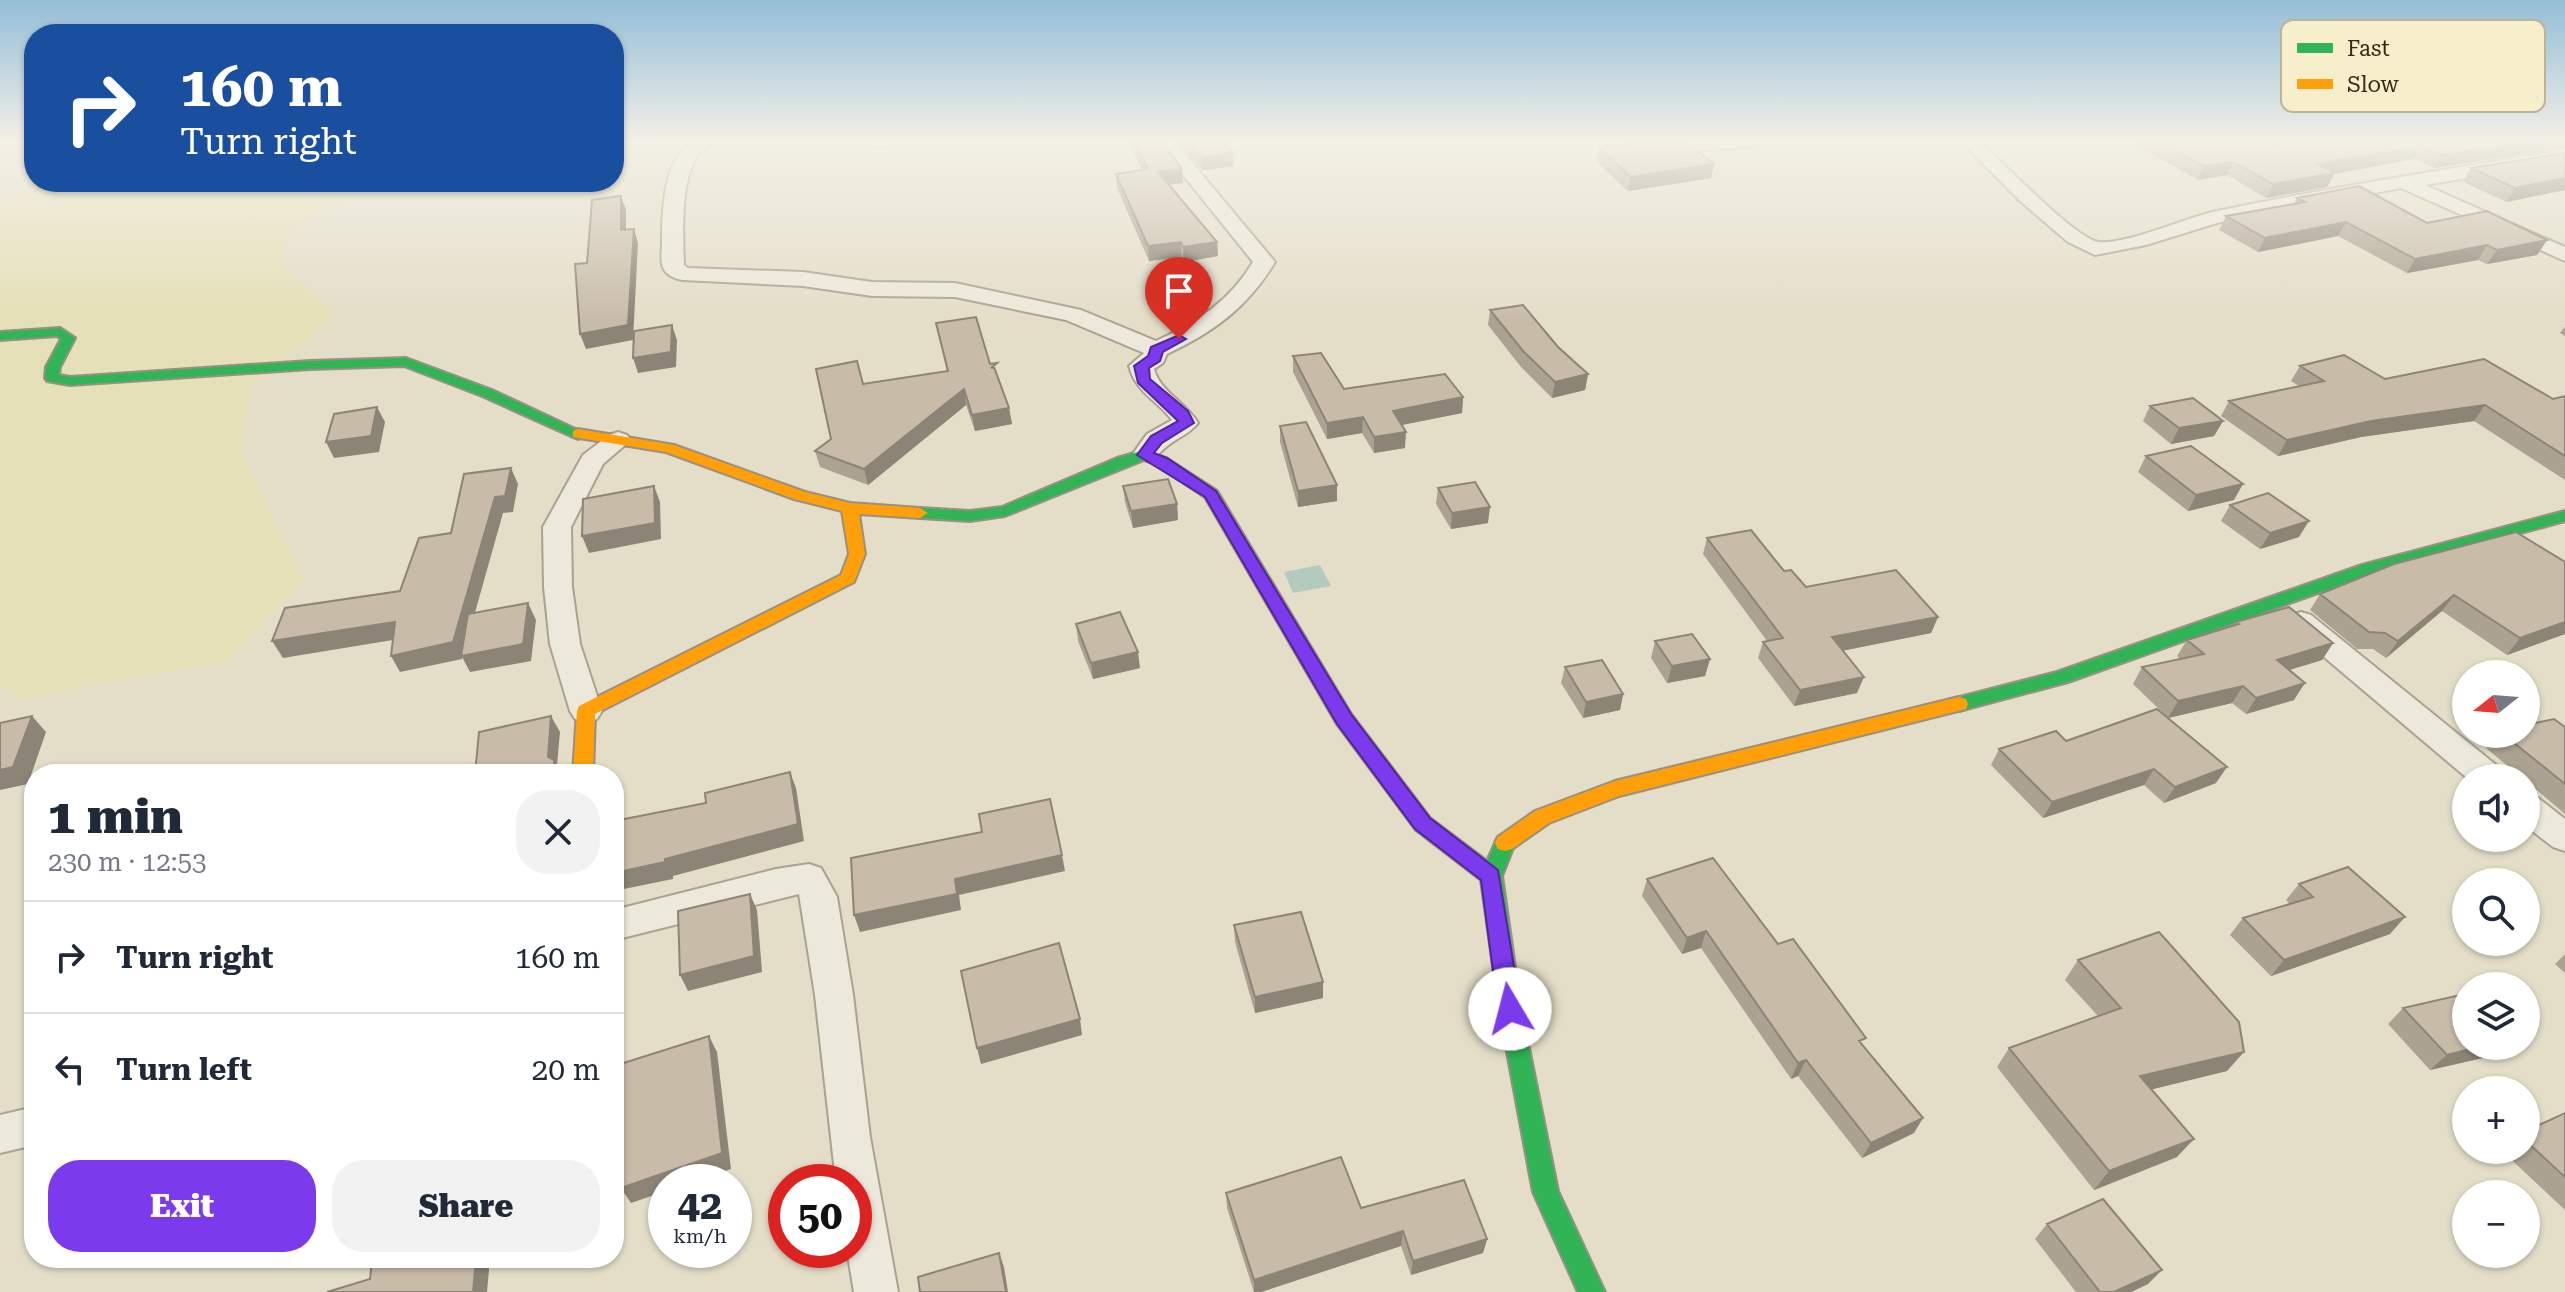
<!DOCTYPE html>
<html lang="en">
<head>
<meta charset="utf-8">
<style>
  :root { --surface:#fff; --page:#f2f2f3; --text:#1f2937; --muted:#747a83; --line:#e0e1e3; --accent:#7c3aed }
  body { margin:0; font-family:"Roboto Serif",serif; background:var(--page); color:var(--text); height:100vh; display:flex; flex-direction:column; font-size:30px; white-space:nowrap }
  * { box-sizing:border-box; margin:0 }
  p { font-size:26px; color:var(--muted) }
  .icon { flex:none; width:44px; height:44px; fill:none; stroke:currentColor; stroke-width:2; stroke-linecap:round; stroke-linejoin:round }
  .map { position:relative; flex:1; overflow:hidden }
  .details { position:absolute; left:24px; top:764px; width:600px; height:504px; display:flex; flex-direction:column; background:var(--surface); border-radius:32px; box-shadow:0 2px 6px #0004 }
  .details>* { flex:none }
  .top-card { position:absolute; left:24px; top:24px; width:600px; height:168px; border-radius:32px; box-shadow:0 2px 6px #0004; background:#1a4fa0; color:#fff; overflow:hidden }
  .needle { width:52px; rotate:253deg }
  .controls { position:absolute; left:2452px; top:660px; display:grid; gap:16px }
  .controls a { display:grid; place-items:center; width:88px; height:88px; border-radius:50%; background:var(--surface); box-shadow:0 2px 6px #0004; font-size:40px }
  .speed { position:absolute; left:648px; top:1164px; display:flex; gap:16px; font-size:40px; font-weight:700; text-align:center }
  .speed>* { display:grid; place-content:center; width:104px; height:104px; border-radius:50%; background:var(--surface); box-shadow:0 2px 6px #0004; line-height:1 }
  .speed small { font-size:20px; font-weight:400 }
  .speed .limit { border:12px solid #d22; background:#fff; color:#111 }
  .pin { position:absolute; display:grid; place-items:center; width:68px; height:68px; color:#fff; margin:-82px -34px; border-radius:50% 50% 50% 0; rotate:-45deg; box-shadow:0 0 8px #0007 }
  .pin .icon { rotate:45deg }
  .me { position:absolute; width:88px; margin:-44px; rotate:352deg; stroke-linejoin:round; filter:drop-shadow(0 0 6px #0008) }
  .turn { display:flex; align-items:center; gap:28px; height:168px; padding:0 24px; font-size:36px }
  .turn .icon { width:104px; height:104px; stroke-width:2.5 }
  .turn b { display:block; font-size:56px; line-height:68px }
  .round { display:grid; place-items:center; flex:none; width:84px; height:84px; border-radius:32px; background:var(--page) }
  .head { display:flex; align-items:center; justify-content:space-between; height:136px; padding:0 24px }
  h1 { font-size:48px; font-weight:800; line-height:60px }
  .primary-button { display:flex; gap:16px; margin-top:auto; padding:16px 24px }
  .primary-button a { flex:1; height:92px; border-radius:32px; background:var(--accent); color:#fff; font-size:32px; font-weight:800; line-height:92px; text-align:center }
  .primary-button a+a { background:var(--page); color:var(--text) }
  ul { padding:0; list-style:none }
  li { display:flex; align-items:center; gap:24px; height:112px; padding:0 24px; border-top:2px solid var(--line) }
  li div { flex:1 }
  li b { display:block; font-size:30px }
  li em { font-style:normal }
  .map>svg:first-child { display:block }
</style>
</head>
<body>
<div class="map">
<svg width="2565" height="1292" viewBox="0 0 2565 1292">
  <rect width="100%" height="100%" fill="#e4dec8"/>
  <path fill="#e5e0b7" d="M0,140H34V182H89L88,185L102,182H370L283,237L282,263L336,316L254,382L240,448L304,581L229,661L19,699L0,685V204L30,189L32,160L0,162Z"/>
  <path fill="#b5cabe" d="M1320,565L1331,586L1293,593L1284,572Z"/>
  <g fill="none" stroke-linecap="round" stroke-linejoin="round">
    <defs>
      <path id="street" d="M695,140H717C713,145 707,146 702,151C679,171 683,237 684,265L688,268L803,272L872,282L955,283L1081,310L1156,341C1196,323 1230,301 1253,262L1155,140H1173L1275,262C1248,307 1214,332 1167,354L1163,363L1154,369C1160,392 1186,402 1198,423C1185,439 1170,438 1154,460H1136L1132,455L1147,434L1172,420C1157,400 1136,393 1129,366L1144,353L1066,320L955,297L872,296L803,286L683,280C676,279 665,275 663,267C660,261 662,249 662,243C662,211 663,156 695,140Z
        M854,140H902C892,149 864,149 854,140Z
        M1605,140H1766L1757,146C1726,148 1626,161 1605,140Z
        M1960,140H1979C1999,159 2076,240 2099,242C2126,245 2187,217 2217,211C2332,187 2449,169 2565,150V162L2425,185L2565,247V261L2401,188L2217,223L2146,245L2095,255L2068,242L2019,200Z
        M618,432L627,435L631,440L603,464L571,527L572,587L580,644L602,711L597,719L586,722L575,719L570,711L550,644L544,587L543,527L583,455L609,435Z
        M2301,612L2311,615L2501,769L2505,778H2467L2291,629L2286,622L2291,615Z
        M2526,794L2538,798L2565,819V851L2553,847L2526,826Z
        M809,864L821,868L837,897L853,995L870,1137L898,1292H854L847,1250H854V1182H836L815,995L799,894L614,940V910L776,869Z
        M34,1107V1145L0,1153V1115Z"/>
      <path id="fast" d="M60,328L75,338L60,367L59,375L70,377L310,361L406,358L492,390L586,434L578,439L573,437L482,396L404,366L310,369L70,385L47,381L45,378L46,367L61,339L57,336L0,340V332Z
        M1145,450L1166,458L1217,491L1351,714L1430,818L1487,861L1498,837L1505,835L1512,837L1515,843L1502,876L1521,1009L1558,1191L1605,1292H1578L1533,1192L1499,1009L1481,880L1416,830L1337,724L1205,497L1156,464L1144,460L1005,516L970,521L920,518L912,513L920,508L970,511L1002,507L1117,458Z
        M2565,511V521L2374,573L2068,682L1959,711L1952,709L1950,704L1952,699L2057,672L2362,565Z"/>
      <path id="slow" d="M578,429L674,445L805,492L850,503L920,508L928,513L920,518L859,514L865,554L854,582L595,714L593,774H573L577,711L579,706L841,575L849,554L842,511L794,499L666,452L573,437V431Z
        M1959,697L1966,699L1968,704L1966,709L1619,796L1549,823L1512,849L1505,851L1498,849L1495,843L1498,837L1535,811L1615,781Z"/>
    </defs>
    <use href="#street" stroke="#a9a292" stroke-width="4"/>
    <use href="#fast" stroke="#989182" stroke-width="4"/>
    <use href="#slow" stroke="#989182" stroke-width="4"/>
    <use href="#street" fill="#ece8db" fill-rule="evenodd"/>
    <use href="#fast" fill="#30b455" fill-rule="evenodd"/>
    <use href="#slow" fill="#ff9f0a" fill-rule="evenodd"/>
  </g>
  <path fill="#aca291" d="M1131,140H1160L1182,169L1183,183L1169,185L1217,242L1218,256L1184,262L1181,257L1149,261L1117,188L1116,174L1142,170L1132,149Z
    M1175,140H1223L1233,152V166L1202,170Z
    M2127,140H2261L2272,145L2565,140L2434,168L2414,159L2334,174L2327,187L2266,198L2227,175L2198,180Z
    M1599,148L1714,164L1711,178L1628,191L1597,162Z
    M2565,153L2507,202L2463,182L2471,168Z
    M2297,198L2427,223L2547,240L2537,255L2487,264L2478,260L2407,273L2338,236L2258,252L2219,230L2226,216L2294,204Z
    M1490,310L1558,347L1588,374L1585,390L1552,398L1521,367L1488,325Z
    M936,323L990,364L999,379L1009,408L1012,424L975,431L966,405L868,485L820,467L815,451L831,439L863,384L947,371Z
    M2565,327V336L2560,333Z
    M1293,356L1344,389L1463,397L1462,413L1401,425L1405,448L1374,453L1362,433L1327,439L1293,372Z
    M2300,366L2385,379L2553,399L2565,396V480L2474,421L2361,437L2278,456L2221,416L2229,401L2299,386L2291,381Z
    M2150,406L2223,421L2214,436L2171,444L2143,421Z
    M1280,426L1337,485V501L1298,507L1280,442Z
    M2146,456L2234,500L2188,511L2138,472Z
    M1123,486L1177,504L1178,520L1133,528L1125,502Z
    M1438,488L1488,523L1451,529L1436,504Z
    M2230,505L2299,537L2260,549L2221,521Z
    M1707,538L1784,571L1806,587L1938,617L1931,633L1842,651L1857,693L1794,706L1758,658L1763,642L1767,641L1703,554Z
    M2565,562V634L2507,655L2442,611L2386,658L2373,649H2357L2310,610L2320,594Z
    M2236,622L2333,643L2322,660L2289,670L2294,700L2246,714L2232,703L2168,718L2216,783L2164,803L2144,785L2043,818L1991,765L1999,749L2066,741L2164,714L2133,684L2142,667L2180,659L2177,656L2187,640L2234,626Z
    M1076,624L1140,668L1093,679L1078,641Z
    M1655,641L1710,659L1705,676L1667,683L1651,658Z
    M1565,667L1623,694L1620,710L1583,718L1561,683Z
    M2565,727V814L2526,781V778H2522L2486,748L2497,734H2526Z
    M1647,879L1778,944L1863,1046L1914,1133L1862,1158L1798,1076L1791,1079L1701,948L1682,954L1642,896Z
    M2299,884L2390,934L2271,976L2230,935L2243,918L2290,904L2286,900Z
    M1234,925L1323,982V998L1255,1013L1235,942Z
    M2565,954V973L2555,964Z
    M2078,960L2227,1071L2151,1089L2177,1157L2094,1190L1997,1067L2009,1048L2098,1016L2065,980Z
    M2403,1008L2466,1046H2498L2487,1057L2430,1070L2388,1024Z
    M2565,1113V1210L2501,1150H2526V1131Z
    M1226,1193L1361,1208L1487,1239L1483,1253L1411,1275L1401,1246L1261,1292H1254L1227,1208Z
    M2047,1224L2148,1284L2131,1292H2076L2035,1239Z"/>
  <path fill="#8c8476" d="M2543,140H2565V148L2434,168L2442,155Z
    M2422,146L2414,159L2334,174L2327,187L2266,198L2273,184L2318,164Z
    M1233,152V166L1202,170V157Z
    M2234,162L2227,175L2198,180L2204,166Z
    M1714,164L1711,178L1628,191L1631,177Z
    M1182,169L1183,183L1159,186L1158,172Z
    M2565,178V190L2507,202L2515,188Z
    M621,196L626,210V245L621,230Z
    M2346,222L2338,236L2258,252L2265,238Z
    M634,229L638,243L633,340L586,349L580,334Z
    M2547,240L2537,255L2487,264L2497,250Z
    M1181,242V257L1149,261L1148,246Z
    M1217,242L1218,256L1184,262L1183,247Z
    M2487,245L2478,260L2407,273L2415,259Z
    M672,325L677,340L676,367L638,373L633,358Z
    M1588,374L1585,390L1552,398L1555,382Z
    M964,389L966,405L868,485L864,469Z
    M1463,397L1462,413L1392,427L1393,411Z
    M2485,405L2474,421L2361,437L2278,456L2287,440L2371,421Z
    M377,407L385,422L379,452L334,458L326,442Z
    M1009,408L1012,424L975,431L972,415Z
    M1363,417L1362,433L1327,439V423Z
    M2223,421L2214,436L2171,444L2179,428Z
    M1406,432L1405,448L1374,453V437Z
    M511,468L518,484L513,512L503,513L463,655L528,603L536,620L531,661L470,672L462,657V659L400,672L391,656L495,497Z
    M2243,484L2234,500L2188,511L2196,495Z
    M1337,485V501L1298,507V491Z
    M654,486L660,502L661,539L589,553L582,536Z
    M1177,504L1178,520L1133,528L1131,511Z
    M1490,507L1488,523L1451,529L1452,513Z
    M2309,521L2299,537L2260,549L2270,533Z
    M2454,595L2442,611L2386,658L2398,641Z
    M1938,617L1931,633L1826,654L1832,637Z
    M395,622L405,638L283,658L272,641Z
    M2565,622V634L2507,655L2520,638Z
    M2333,643L2322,660L2266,677L2277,660Z
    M1138,652L1140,668L1093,679L1091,663Z
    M1710,659L1705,676L1667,683L1672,666Z
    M1864,677L1857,693L1794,706L1800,690Z
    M2305,683L2294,700L2246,714L2256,698Z
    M2243,686L2232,703L2168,718L2178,701Z
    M1623,694L1620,710L1583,718L1586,702Z
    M32,716L46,732L28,784L0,790V770Z
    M551,716L560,732L557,766L561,774H554L548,757Z
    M2227,767L2216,783L2164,803L2175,787Z
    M2154,769L2144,785L2043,818L2052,802Z
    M790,772L796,788L804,841L673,876V879L614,891V873L665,859Z
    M1062,855L1065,871L959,895L961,910L860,932L854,915L955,879Z
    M750,894L757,910L762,972L688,991L680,975Z
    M2405,917L2390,934L2271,976L2284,960Z
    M1706,931L1701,948L1682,954L1687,938Z
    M1323,982V998L1255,1013V997Z
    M1080,1019L1082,1035L981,1064L977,1048Z
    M709,1036L717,1052L731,1169L691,1182H666V1191L631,1203L621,1188Z
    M2482,1046H2498L2487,1057L2430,1070L2447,1055Z
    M2244,1052L2227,1071L2125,1096L2140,1076Z
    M1806,1060L1798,1076L1791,1079L1798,1063Z
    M1923,1118L1914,1133L1862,1158L1871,1143Z
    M2194,1139L2177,1157L2094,1190L2109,1171Z
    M1403,1231L1401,1246L1261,1292H1254V1280Z
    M1487,1239L1483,1253L1411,1275L1413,1261Z
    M999,1253L1004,1267L1008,1292H1006Z
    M476,1258H490L487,1292H473Z
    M2162,1270L2148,1284L2131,1292H2114Z"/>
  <path fill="#c8bca9" stroke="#8c8476" stroke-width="2" d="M1133,140H1160L1182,169L1158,172L1217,242L1183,247L1181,242L1148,246L1116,174L1148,169Z
    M1187,140H1223L1233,152L1202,157Z
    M2156,140H2261L2272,145L2303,140H2543L2442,155L2422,146L2318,164L2334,173L2273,184L2234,162L2204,166Z
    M1651,141H1685L1714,164L1631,177L1599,148Z
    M2565,153V178L2515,188L2471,168Z
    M2359,186L2427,223L2487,211L2547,240L2497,250L2487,245L2415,259L2346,222L2265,238L2226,216L2305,202L2297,198Z
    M621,196V230L634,229L628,325L580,334L575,264L587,263L592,200Z
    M1523,305L1558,347L1588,374L1555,382L1523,351L1490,310Z
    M976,317L990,364L997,363L991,368L994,367L1009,408L972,415L964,389L864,469L815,451L831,439L816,369L857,361L863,384L948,371L936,323Z
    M672,325L671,352L633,358L634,331Z
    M1321,353L1344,389L1445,374L1463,397L1393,411L1406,432L1374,437L1363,417L1327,423L1293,356Z
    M2344,355L2385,379L2484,359L2553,399L2565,396V456L2485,405L2371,421L2287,440L2229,401L2324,381L2300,366Z
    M2193,398L2223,421L2179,428L2150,406Z
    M377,407L371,436L326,442L334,414Z
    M1306,422L1337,485L1298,491L1280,426Z
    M2191,446L2243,484L2196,495L2146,456Z
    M511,468L505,496L495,497L453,642L391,656L395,622L272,641L285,608L400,591L419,538L451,533L464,474Z
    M1168,479L1177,504L1131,511L1123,486Z
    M1475,482L1490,507L1452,513L1438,488Z
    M654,486L655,523L582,536L583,499Z
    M2268,493L2309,521L2270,533L2230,505Z
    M1751,530L1784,571L1791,570L1806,587L1896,570L1938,617L1832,637L1864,677L1800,690L1763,642L1783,638L1707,538Z
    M2516,532L2565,562V622L2520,638L2454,595L2398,641L2385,633L2369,632L2320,594L2394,564Z
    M528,603L523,644L461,656L468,614Z
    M2289,607L2333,643L2277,660L2305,683L2256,698L2243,686L2178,701L2142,667L2204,654L2187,640L2239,624L2236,622Z
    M1120,612L1138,652L1091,663L1076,624Z
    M1692,634L1710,659L1672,666L1655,641Z
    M1602,660L1623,694L1586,702L1565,667Z
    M2157,709L2227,767L2175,787L2154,769L2052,802L1999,749L2056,731L2066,741Z
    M32,716L13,767L0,770V723Z
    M551,716L548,757L554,760V774H475L479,732Z
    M2554,719L2565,727V784L2503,734H2526V725Z
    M790,772L798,824L665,859V862L614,873V821L706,803L705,793Z
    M1050,799L1062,855L955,879L957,894L854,915L851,858L982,832L979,814Z
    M1713,858L1778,944L1793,939L1866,1038L1859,1041L1923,1118L1871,1143L1806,1060L1798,1063L1706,931L1687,938L1647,879Z
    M2348,867L2405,917L2284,960L2243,918L2313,897L2299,884Z
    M750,894L754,956L680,975L678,911Z
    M1301,912L1323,982L1255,997L1234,925Z
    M2159,932L2239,1022L2244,1052L2140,1076L2194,1139L2109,1171L2009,1048L2121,1008L2078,960Z
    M1059,943L1080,1019L977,1048L961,971Z
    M2460,995L2466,1002V1046H2482L2447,1055L2403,1008Z
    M709,1036L722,1153L621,1188L614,1066Z
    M2565,1113V1177L2526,1141V1131Z
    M1341,1157L1361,1208L1464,1180L1487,1239L1413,1261L1403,1231L1254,1280L1226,1193Z
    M2103,1199L2162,1270L2114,1292H2100L2047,1224Z
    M999,1253L1006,1292H920L918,1277Z
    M382,1258H476L473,1292H327L370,1279L372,1261Z"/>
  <linearGradient id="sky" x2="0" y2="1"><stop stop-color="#93bdd7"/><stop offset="0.44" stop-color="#f3f0e6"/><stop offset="1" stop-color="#f3f0e6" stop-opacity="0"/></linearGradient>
  <rect width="2565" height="320" fill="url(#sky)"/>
  <path fill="#7c3aed" stroke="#51269a" stroke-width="2" d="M1179,335L1186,339L1163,352L1160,361L1149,368L1150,379L1188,411L1194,423L1162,443L1154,453L1167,458L1216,491L1351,714L1430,818L1498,870L1521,1009L1518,1016L1510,1019L1502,1016L1498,1009L1481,880L1415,829L1337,724L1205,497L1137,455L1151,436L1178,421L1138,383L1134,366L1148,356L1151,347Z"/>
  <rect x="2281" y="20" width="264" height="92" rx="12" fill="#f7eecc" stroke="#bdb397" stroke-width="2"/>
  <rect x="2297" y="43" width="36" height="10" fill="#30b455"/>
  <rect x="2297" y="79" width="36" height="10" fill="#ff9f0a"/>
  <g font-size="22" fill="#372a1b">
    <text x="2347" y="56">Fast</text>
    <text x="2347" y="92">Slow</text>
  </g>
</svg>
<div class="controls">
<a><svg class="needle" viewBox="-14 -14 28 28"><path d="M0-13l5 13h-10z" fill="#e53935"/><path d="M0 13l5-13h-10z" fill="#747a83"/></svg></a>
<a><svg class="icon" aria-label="sound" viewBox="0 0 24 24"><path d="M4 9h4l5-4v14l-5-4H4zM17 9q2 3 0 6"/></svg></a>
<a><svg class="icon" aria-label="search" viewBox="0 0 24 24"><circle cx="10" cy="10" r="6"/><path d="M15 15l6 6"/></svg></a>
<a><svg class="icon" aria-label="layers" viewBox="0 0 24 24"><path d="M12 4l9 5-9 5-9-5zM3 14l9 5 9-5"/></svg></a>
<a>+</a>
<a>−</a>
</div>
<div class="speed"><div>42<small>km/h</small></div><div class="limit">50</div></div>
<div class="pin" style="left:1179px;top:339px;background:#d93025"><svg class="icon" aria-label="arrive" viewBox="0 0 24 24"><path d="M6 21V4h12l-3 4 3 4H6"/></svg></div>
<svg class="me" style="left:1510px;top:1009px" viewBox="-20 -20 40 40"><circle r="19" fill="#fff"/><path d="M0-13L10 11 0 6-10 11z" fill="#7c3aed"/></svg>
<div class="top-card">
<div class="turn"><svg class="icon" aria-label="right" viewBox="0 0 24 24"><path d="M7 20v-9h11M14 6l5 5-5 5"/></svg><div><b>160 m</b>Turn right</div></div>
</div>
<section class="details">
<div class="head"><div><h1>1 min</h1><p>230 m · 12:53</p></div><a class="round"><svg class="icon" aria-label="close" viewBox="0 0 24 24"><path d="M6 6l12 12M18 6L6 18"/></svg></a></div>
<ul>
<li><svg class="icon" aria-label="right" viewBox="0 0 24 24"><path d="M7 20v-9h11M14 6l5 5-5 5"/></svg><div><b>Turn right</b></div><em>160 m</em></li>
<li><svg class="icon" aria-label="left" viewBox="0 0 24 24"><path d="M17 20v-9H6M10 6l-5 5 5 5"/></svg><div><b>Turn left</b></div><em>20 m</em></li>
</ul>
<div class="primary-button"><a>Exit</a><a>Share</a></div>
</section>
</div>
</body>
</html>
